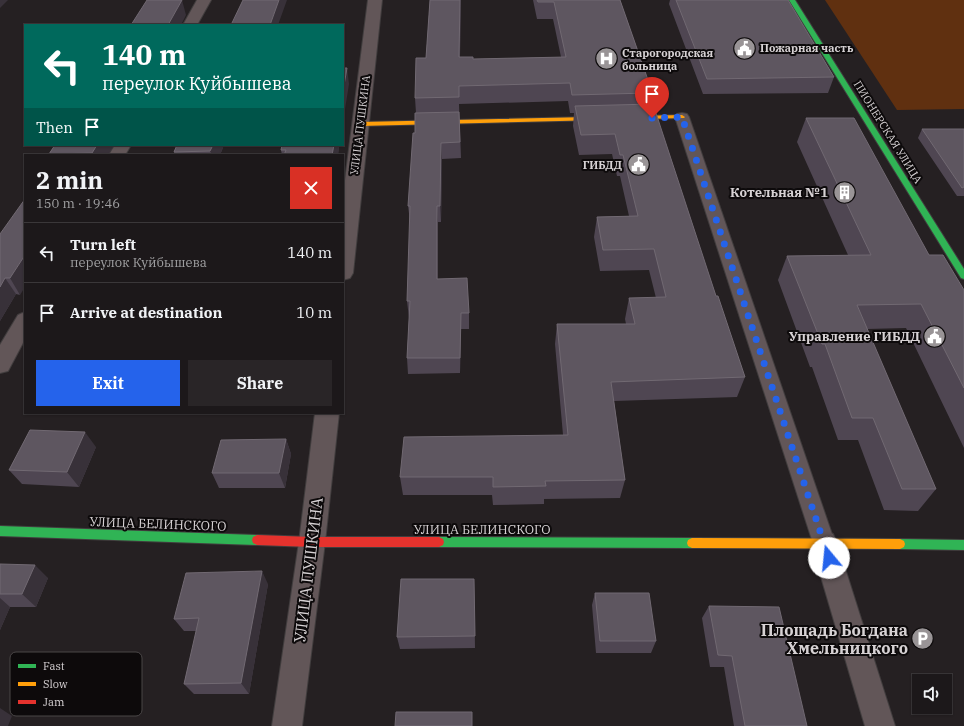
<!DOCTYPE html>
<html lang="en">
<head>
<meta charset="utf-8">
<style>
  :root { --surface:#1c181a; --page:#292527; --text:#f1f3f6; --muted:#a0a0a2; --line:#3a3739; --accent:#2563eb }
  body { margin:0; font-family:"IBM Plex Serif",serif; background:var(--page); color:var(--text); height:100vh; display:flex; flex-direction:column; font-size:15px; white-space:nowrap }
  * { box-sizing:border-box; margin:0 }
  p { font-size:13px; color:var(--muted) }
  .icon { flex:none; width:22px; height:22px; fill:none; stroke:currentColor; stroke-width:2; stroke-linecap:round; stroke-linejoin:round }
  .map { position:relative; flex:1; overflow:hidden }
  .drawer { position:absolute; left:24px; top:154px; width:320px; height:260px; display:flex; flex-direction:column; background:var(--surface); border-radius:0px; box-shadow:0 1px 3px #0004,0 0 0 1px var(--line) }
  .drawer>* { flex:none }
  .banner { position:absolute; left:24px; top:24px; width:320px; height:122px; border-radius:0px; box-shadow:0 1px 3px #0004,0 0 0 1px var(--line); background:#00695c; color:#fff; overflow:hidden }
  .buttons { position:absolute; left:912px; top:674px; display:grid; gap:8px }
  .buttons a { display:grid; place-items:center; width:40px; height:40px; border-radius:0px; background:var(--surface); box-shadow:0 1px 3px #0004,0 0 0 1px var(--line); font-size:20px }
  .pin { position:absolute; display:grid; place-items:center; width:34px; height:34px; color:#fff; margin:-41px -17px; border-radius:50% 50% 50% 0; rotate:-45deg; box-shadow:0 0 4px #0007 }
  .pin .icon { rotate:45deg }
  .me { position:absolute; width:44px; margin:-22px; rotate:343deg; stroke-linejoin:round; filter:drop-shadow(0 0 3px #0008) }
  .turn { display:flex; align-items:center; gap:14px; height:84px; padding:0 12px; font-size:18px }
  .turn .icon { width:52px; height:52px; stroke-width:2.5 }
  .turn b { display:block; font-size:28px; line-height:34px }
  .then { display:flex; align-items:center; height:38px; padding:0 12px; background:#0003; gap:8px; font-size:15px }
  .round { display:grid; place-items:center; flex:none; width:42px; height:42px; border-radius:0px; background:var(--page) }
  .head { display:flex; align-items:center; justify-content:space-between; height:68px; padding:0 12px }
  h1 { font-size:24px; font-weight:700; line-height:30px }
  .button { display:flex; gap:8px; margin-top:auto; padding:8px 12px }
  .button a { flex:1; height:46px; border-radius:0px; background:var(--accent); color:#fff; font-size:16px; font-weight:700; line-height:46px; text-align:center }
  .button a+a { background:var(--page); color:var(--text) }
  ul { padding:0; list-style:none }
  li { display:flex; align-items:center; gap:12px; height:60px; padding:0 12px; border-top:1px solid var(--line) }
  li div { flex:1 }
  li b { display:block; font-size:15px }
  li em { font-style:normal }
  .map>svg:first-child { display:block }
</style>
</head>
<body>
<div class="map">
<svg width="964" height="726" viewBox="0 0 964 726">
  <rect width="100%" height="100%" fill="#252022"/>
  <path fill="#603010" d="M825,0H964V109L897,110Z"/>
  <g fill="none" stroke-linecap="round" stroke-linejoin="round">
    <defs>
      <path id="lane" d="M682,113L687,114L689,117L835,543L832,550L824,553L816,550L813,543L675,117L677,114Z"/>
      <path id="street" d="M197,0H211L197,25H183Z
        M368,0H382L353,273L350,278L343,280V196Z
        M115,145H131L125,155H109Z
        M25,312V339L8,371L0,373V345L18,315Z
        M315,413H339L325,542L302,726H272L299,542Z
        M824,531L833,534L837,543L895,726H865L811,543L815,534Z"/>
      <path id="fast" d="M789,0H795L964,269V279L961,278Z
        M0,526L257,535L261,537L262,540L261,543L257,545L0,536Z
        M439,537L692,538L696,540L697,543L696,546L692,548L439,547L435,545L434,542L435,539Z
        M900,539L964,540V550L900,549L896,547L895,544L896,541Z"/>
      <path id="slow" d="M682,115L685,117L684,118L360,126L357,124L360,122Z
        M692,538L900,539L904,541L905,544L904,547L900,549L692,548L688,546L687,543L688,540Z"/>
      <path id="jam" d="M257,535L312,537H439L443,539L444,542L443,545L439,547H312L257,545L253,543L252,540L253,537Z"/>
    </defs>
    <use href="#lane" stroke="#413d3e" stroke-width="2"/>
    <use href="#street" stroke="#413d3e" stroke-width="2"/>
    <use href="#fast" stroke="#413d3e" stroke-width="2"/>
    <use href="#slow" stroke="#413d3e" stroke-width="2"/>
    <use href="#jam" stroke="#413d3e" stroke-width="2"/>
    <use href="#lane" fill="#625658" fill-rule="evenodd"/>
    <use href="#street" fill="#625658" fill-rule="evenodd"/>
    <use href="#fast" fill="#30b455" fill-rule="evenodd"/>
    <use href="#slow" fill="#ff9f0a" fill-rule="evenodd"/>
    <use href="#jam" fill="#e5322d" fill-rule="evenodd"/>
  </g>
  <path fill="#4f4652" d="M430,0H461L460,57L473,59L561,57L553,19H537L533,0H620L648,80L646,88L648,93L646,104L745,377L737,397L614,401L625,480L620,498L544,499V504L493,505L492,495H403L400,477L563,435L555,344L557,324H626L625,319L629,298H656L649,270L600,271L594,237L597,217L629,216L620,176H617L612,154L579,155L573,126L574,113H570L568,101L459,104L461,158L442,159L441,222H438V279L469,313V329H461L460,373L408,374L407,358L409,318L407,301L410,221L408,206L415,133L416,113L415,98L426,58Z
    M670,0H788L834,77L828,93L703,94L669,4Z
    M806,118L929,255L964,290V448L906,328L867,329L936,489L918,511L884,510L858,440H838L812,367H810L778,280L787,256L848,255L797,142Z
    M922,129H964V196H957L918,138Z
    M55,145H114L108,155H50L49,154Z
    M177,145H224L220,155H175L174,152Z
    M282,145H339L338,155H282L281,150Z
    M0,235L20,295L16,294L0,321Z
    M286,439L291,454L285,488H219L212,473Z
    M96,447L79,487L22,484L9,470Z
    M0,564L48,578L36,607H10L0,630Z
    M474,579L475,648L400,649L397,637Z
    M268,584L249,694H194L184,684L197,631H184L174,619Z
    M595,593L656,641L651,653H596L592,605Z
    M709,606L807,726H734L724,667H710L702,618Z"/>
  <path fill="#383139" d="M0,0H8L0,8Z
    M182,0L186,15L181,25H168Z
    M279,0H287L278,25H270Z
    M460,0H461L459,75V57Z
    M347,68L349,84L343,122V91Z
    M441,143L442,159L441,222L440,206Z
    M97,145H114L108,155H93L92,153Z
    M213,145H224L220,155H212L210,151Z
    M334,145H339L338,155H332Z
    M437,206L438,222V295L437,279Z
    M25,255V287L20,295L10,278Z
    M5,278L16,294L0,321V287Z
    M461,313V329L460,373V358Z
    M85,432L96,447L79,487L67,472Z
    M286,439L291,454L285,488L279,473Z
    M35,565L48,578L36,607L22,594Z
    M262,571L268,584L249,694L241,683Z
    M0,598L10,607L0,630Z
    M0,708L12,716L8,726H0Z"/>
  <path fill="#5e5660" stroke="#716972" d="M147,0H182L168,25H131Z
    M243,0H279L270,25H231Z
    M430,0H460L459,57H473V59L566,57L554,2H538L537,0H620L648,80L644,81L648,93L572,95L570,83L459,86V97L415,98L416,58H426Z
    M676,0H788L834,77L707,79Z
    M343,68H347L343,91Z
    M653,104L716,296H718L745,377L611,382L625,480L545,481L546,486L493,487V477H400L404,437L568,435L557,324H635L629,298L666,297L654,249L603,250L597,217L638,216L623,155H620L615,134L581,135L575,106Z
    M459,112L460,142L441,143L440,206H437V279L467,278L469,313H461L460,358H407L410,301H407L410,206H408L413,133H415V113Z
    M806,118H854L929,255H943L964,290V388L921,304L857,305L936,489H902L873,418H852L825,344H822L787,256L871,255Z
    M922,129H964V187L962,188Z
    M55,145H97L92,153L49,154Z
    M177,145H213L210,151L174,152Z
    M282,145H334L332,155H284L286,150H281Z
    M25,199V255L10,278H5L0,287V234Z
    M30,430L85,432L67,472L9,470Z
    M286,439L279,473H212L221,440Z
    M0,564L35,565L22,594H0Z
    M262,571L241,683L184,684L199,618L174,619L186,573Z
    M401,579H474L475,636L397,637Z
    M595,593H649L656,641H600Z
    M709,606L779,607L807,726H745L732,656L718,655Z
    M396,712H472V726H395Z"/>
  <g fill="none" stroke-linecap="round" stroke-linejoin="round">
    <path stroke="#2563eb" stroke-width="7" stroke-dasharray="0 12.6" d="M652,118L682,117L829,558"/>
  </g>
  <defs>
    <symbol id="civic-disc" viewBox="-11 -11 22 22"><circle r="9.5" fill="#999496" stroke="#0d0a0b"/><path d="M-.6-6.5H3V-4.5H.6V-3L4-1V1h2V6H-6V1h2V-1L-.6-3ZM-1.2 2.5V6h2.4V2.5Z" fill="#fff"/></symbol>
    <symbol id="hospital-disc" viewBox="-11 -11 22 22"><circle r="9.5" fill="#999496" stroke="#0d0a0b"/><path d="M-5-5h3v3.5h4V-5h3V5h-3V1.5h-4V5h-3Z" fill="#fff"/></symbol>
    <symbol id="building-disc" viewBox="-11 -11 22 22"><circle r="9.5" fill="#999496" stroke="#0d0a0b"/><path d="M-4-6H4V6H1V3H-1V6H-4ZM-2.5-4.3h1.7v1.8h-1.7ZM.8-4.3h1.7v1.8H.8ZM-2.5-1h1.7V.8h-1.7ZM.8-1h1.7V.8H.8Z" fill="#fff"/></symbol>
    <symbol id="parking-disc" viewBox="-11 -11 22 22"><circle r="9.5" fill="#999496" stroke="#0d0a0b"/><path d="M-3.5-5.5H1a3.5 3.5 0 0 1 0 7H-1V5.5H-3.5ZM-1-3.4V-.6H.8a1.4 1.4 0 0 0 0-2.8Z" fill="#fff"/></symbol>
  </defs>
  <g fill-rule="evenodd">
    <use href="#civic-disc" x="732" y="36" width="25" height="25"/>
    <use href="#hospital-disc" x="594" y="46" width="25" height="25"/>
    <use href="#civic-disc" x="626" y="152" width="25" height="25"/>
    <use href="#building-disc" x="832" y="180" width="25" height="25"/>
    <use href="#civic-disc" x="922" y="324" width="25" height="25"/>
    <use href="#parking-disc" x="910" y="626" width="25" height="25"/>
  </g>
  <g text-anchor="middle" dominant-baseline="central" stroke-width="4" stroke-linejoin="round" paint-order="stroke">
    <g font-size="11" font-weight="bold" fill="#d7d2d4" stroke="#0d0a0b" text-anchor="start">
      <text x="760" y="48">Пожарная часть</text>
      <text x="622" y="53">Старогородская<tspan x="622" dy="13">больница</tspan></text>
      <text x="622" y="165" text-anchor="end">ГИБДД</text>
    </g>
    <g font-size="11" fill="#d7d2d4" stroke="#0d0a0b">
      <text transform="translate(360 125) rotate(-83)">УЛИЦА ПУШКИНА</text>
      <text transform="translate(888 132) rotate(58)">ПИОНЕРСКАЯ УЛИЦА</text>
    </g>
    <g font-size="13" font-weight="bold" fill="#d7d2d4" stroke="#0d0a0b" text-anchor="end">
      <text x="828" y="192">Котельная №1</text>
      <text x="920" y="336">Управление ГИБДД</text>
    </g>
    <g font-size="13" fill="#d7d2d4" stroke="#0d0a0b">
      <text transform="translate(158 524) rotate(2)">УЛИЦА БЕЛИНСКОГО</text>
      <text x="482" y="529">УЛИЦА БЕЛИНСКОГО</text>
    </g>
    <g font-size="16" fill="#d7d2d4" stroke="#0d0a0b">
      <text transform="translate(308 570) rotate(-83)">УЛИЦА ПУШКИНА</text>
    </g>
    <g font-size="16" font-weight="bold" fill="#d7d2d4" stroke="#0d0a0b" text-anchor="end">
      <text x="908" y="630">Площадь Богдана<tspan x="908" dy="18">Хмельницкого</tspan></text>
    </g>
  </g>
  <rect x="10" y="652" width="132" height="64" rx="6" fill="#0d0a0b" stroke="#4a4647" stroke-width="1"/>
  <rect x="18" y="664" width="18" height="4" fill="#30b455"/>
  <rect x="18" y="682" width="18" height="4" fill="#ff9f0a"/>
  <rect x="18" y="700" width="18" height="4" fill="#e5322d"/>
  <g font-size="11" fill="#d7d2d4">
    <text x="43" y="670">Fast</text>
    <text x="43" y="688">Slow</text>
    <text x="43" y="706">Jam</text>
  </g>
</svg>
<div class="buttons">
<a><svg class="icon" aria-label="sound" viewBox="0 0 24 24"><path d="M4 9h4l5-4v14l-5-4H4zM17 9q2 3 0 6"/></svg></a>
</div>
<div class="pin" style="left:652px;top:118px;background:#d93025"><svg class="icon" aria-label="arrive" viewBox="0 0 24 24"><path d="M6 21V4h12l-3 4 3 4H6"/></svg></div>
<svg class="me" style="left:829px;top:558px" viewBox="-20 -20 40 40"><circle r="19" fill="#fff"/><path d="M0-13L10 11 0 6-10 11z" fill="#2563eb"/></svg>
<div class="banner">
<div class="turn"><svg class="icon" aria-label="left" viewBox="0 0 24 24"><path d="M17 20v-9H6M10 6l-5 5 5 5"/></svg><div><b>140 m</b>переулок Куйбышева</div></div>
<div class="then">Then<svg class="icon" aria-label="arrive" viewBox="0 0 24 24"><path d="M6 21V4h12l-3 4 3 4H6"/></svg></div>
</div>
<section class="drawer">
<div class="head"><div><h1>2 min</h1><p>150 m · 19:46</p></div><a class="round" style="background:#d93025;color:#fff"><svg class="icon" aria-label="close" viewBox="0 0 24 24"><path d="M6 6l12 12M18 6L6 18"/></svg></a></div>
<ul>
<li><svg class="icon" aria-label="left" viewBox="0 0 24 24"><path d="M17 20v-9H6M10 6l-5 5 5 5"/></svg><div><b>Turn left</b><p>переулок Куйбышева</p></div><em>140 m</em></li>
<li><svg class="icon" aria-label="arrive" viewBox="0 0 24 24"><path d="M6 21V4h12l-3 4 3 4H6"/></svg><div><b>Arrive at destination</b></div><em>10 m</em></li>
</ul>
<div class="button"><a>Exit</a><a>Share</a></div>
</section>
</div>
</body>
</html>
